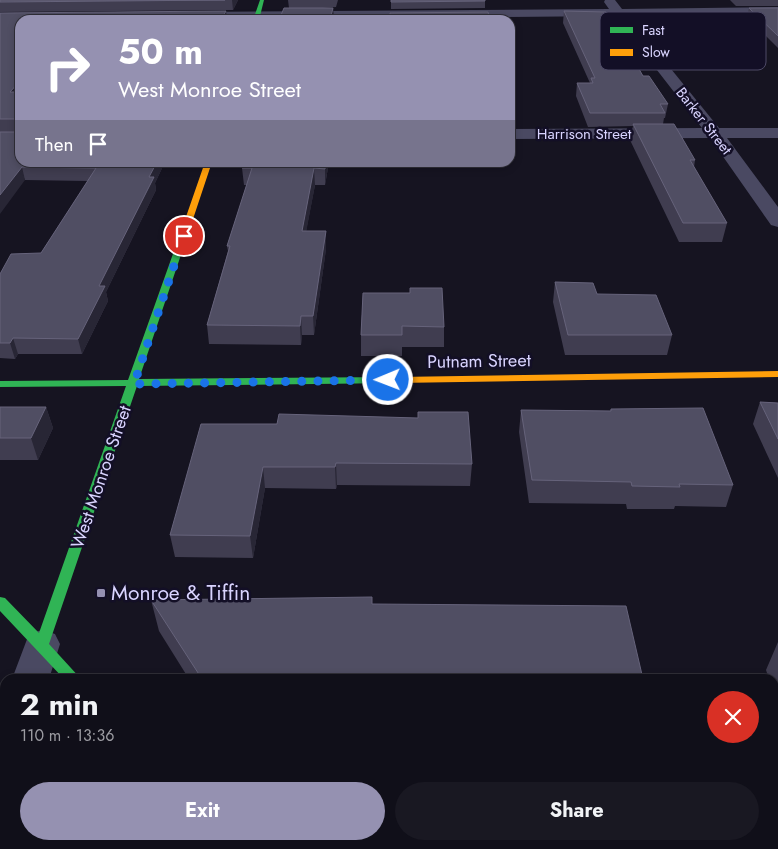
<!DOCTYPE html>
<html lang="en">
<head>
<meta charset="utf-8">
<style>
  :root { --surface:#100f19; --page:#191822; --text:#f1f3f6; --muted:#9c9ca2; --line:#302f38; --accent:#9591b1 }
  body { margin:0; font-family:Jost,sans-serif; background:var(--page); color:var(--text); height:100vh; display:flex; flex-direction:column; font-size:19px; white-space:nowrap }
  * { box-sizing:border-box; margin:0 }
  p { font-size:16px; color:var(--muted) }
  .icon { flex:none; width:28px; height:28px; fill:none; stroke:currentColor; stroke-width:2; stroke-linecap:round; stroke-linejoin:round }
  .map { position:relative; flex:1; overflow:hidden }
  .panel { position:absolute; left:0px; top:674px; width:779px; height:176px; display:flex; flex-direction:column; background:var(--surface); border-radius:15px 15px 0 0; box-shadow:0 2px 8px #0003,0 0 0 1px var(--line) }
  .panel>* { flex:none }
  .banner { position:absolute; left:15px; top:15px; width:500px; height:152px; border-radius:15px; box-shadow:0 2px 8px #0003,0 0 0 1px var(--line); background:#9591b1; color:#fff; overflow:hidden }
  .pin { position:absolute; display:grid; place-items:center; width:42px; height:42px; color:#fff; margin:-21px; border:2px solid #fff; border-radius:50%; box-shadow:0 1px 5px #0007 }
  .me { position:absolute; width:55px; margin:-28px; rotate:269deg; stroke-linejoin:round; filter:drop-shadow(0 0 4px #0008) }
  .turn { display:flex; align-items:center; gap:18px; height:105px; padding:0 20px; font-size:22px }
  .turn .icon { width:65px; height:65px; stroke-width:2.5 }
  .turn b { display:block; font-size:35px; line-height:42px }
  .then { display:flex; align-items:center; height:48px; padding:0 20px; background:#0003; gap:10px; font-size:19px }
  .round { display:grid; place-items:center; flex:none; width:52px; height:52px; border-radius:26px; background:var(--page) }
  .headline { display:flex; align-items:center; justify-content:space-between; height:85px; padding:0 20px }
  h1 { font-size:30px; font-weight:700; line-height:38px }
  .cta { display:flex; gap:10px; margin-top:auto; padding:10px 20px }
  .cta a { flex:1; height:58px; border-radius:30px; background:var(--accent); color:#fff; font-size:20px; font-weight:700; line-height:58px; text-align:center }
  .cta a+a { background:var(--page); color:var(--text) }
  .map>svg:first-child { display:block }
</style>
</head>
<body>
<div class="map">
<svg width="778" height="849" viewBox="0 0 778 849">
  <rect width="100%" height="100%" fill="#161421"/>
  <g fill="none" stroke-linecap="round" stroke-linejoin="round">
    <path fill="#4a4962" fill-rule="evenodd" d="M605,0H615L622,9L778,7V15L628,16L719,128H778V138H727L778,207V227L771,225L710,138L510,139V129L702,128L615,16L190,20L184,16L190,12L609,9L604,2Z
      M42,630L55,634L60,644L49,679H12L29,634Z
      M5,738V788L0,790V740Z"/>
    <path fill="#30b455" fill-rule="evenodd" d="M260,0H264L259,20H253Z
      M183,234L187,237L139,379L397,377L402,380L397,383L137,386L49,644L81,679H64L0,611V597L5,598L39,633L126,386L0,387V381L128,380L179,237Z"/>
    <path fill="#ff9f0a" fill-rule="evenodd" d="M205,162H212L187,237L183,240L180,239L179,237Z
      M778,371V377L397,383L392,380L397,377Z
      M223,845H243L245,849H225Z"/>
  </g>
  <path fill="#403d50" d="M0,0H238L233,10L0,12Z
    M288,0H338L336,7L323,8H333L334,20H279L289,8Z
    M391,0L485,1V8L391,9Z
    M730,0H778V6H736Z
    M749,8H778V48L747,17Z
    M564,11L643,76L668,104L665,118H664L663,124L695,160L694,167L727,223L722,242H679L630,140L633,126L588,127L576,96L577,83H590L563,23Z
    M0,13L20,20V162H165L155,183L156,190L106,292L108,301L82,354H18L15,359L0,358V274L41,253L88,181L25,180L0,132Z
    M329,162L325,185H315L306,231H326V249L314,335H302L301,345L209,344L207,325L228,251L227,246L247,185H244L242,168Z
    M555,282L597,294L672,335L667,355H565L553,302Z
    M363,293L444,327V347H402V356H361V335Z
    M760,402L778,403V478L753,424Z
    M0,407H46L53,428L38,460H0Z
    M611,409L733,485L726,507L675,506L674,509H627L626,504L529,503L519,432L521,410L610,411Z
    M277,424L472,464L470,486L337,485L336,489L265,488L253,558L175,557L170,535Z
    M151,600L372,604L643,679H189L159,631Z
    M778,642V703L774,691V679H769L766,670Z"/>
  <path fill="#282635" d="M232,0H238L233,10Z
    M333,8L334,20H330Z
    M226,11L227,20H221Z
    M20,81V96L10,92Z
    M157,162H165L155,183L156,190L106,292L108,301L82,354L78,339L99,286L149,177Z
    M326,162H329L325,185V169Z
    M22,167L25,180L0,214V195Z
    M314,168L315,185L303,249L302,231Z
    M326,231V249L314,335L313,316Z
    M301,316L302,335L301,345L300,326Z
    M13,338L18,354L15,359L10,343Z
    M46,407L53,428L38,460L31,438Z
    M336,463L337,485L336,489L335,467Z
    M263,467L265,488L253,558L250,536Z"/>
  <path fill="#504e63" stroke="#66637b" d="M0,0H225L0,2Z
    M391,0H485V1L391,2Z
    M284,8H333L330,20H279Z
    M749,8H778V36Z
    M226,11L221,20H20V81L10,92H20V162H157L149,177H154L99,286H105L78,339L13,338L10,343H0V274L11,254L41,253L96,168L22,167L0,195V132H18V119H0V13Z
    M564,11L606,12L643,76H649L668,104H660L665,113H590L577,83H593L591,78H595Z
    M488,12L490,20H390V13Z
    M633,124H674L695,160H690L727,223H683Z
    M244,162H326L325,169L314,168L302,231H326L313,316H301L300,326L207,325L230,246H227L252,168H242Z
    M555,282L593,283L597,294L656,295L672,335H568Z
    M410,288H442L444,327L402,326V335H361L363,293H410Z
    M760,402L778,403V439Z
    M0,407H46L31,438H0Z
    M703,408L733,485L679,484L680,487L632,486L631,482L532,480L521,410L611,411V409Z
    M418,412H468L472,464L336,463L335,467H263L250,536L170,535L201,424H277L279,414L418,418Z
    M372,597V604L626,606L643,679L372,676V679H202L151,600Z"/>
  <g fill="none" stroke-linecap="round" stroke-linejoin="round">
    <path stroke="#1a73e8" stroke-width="9" stroke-dasharray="0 16.2" d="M184,236L134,384L388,380"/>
  </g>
  <rect fill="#9591b1" stroke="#130f26" stroke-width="2" x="96" y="588" width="10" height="10" rx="2.5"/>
  <g text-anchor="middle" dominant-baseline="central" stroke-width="5" stroke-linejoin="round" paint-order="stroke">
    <g font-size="15" fill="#d9d4ff" stroke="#130f26">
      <text transform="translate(704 121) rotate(52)">Barker Street</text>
      <text x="584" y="134">Harrison Street</text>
    </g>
    <g font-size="18" fill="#d9d4ff" stroke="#130f26">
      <text transform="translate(479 361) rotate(-1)">Putnam Street</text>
      <text transform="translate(101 477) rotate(-71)">West Monroe Street</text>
    </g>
    <g font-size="21" fill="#d9d4ff" stroke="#130f26" text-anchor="start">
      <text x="111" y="593">Monroe &amp; Tiffin</text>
    </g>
  </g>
  <rect x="600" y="12" width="166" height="58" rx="8" fill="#130f26" stroke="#4e4a67" stroke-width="1"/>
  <rect x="610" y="27" width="23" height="6" fill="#30b455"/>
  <rect x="610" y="49" width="23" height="7" fill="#ff9f0a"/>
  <g font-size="14" fill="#d9d4ff">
    <text x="642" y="35">Fast</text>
    <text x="642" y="57">Slow</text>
  </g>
</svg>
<div class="pin" style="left:184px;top:236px;background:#d93025"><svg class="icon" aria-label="arrive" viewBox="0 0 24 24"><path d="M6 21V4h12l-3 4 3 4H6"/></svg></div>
<svg class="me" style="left:388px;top:380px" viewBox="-20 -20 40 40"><circle r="17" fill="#1a73e8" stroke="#fff" stroke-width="3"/><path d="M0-11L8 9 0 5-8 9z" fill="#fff"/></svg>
<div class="banner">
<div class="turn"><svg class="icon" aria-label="right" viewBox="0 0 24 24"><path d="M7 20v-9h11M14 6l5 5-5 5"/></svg><div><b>50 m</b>West Monroe Street</div></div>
<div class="then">Then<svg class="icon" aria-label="arrive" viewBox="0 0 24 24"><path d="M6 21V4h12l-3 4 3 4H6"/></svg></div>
</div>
<section class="panel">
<div class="headline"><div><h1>2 min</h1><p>110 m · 13:36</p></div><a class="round" style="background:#d93025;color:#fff"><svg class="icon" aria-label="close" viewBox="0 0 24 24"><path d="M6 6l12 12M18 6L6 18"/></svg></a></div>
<div class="cta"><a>Exit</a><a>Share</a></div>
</section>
</div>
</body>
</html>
